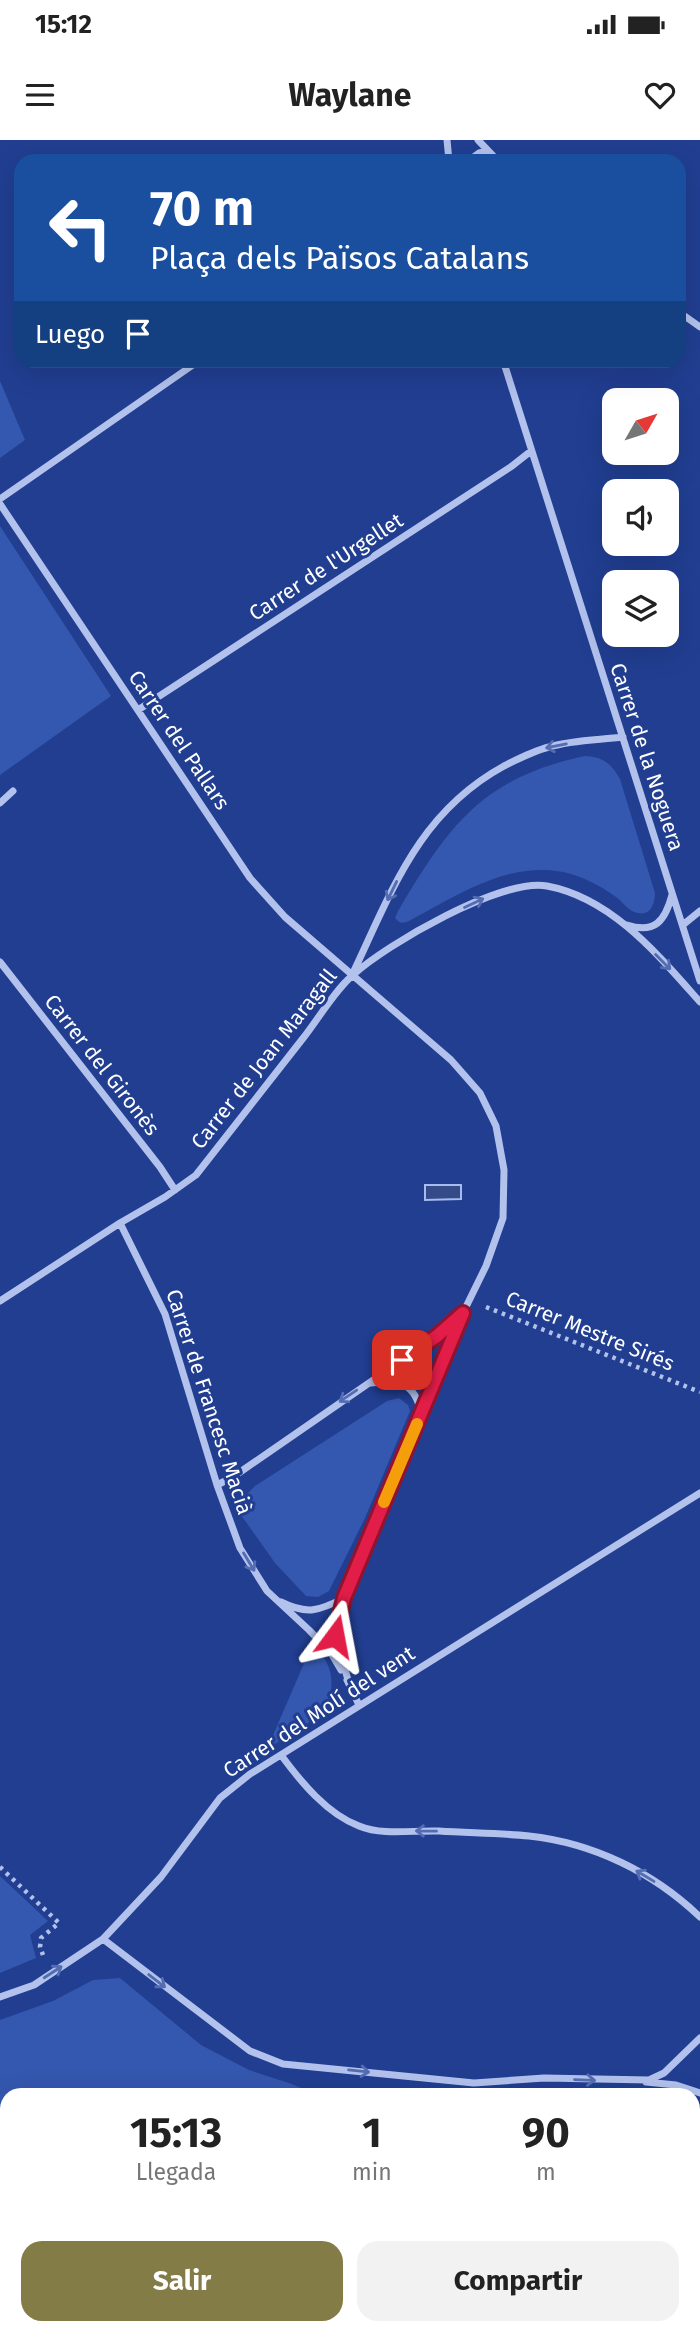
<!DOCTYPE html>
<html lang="es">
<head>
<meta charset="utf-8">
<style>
  :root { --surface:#fff; --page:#f2f2f2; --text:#222; --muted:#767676; --accent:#837c46 }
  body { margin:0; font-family:"Fira Sans",sans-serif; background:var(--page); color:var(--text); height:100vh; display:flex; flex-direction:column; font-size:26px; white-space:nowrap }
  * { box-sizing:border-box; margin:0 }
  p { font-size:23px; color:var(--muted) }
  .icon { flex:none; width:38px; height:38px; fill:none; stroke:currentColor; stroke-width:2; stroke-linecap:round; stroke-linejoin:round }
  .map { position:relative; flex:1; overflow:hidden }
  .drawer { position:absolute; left:0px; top:1948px; width:700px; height:247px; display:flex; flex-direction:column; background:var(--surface); border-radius:21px 21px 0 0; box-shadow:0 7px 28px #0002 }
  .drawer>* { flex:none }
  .banner { position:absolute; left:14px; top:14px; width:672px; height:214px; border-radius:21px; box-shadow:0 7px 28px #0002; background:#1a4fa0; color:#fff; overflow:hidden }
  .needle { width:46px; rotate:51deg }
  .fabs { position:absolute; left:602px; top:248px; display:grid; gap:14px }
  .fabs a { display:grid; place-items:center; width:77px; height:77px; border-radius:14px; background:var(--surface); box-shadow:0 7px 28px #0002; font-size:35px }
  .pin { position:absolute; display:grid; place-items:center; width:60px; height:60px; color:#fff; margin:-30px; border-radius:14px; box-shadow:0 4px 10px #0006 }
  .me { position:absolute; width:77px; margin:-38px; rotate:13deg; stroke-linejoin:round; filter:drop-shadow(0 0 5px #0008) }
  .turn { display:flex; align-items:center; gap:24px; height:147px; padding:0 21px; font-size:32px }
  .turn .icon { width:91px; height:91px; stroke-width:2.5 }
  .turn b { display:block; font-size:49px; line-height:60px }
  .then { display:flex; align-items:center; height:66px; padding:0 21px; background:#0003; gap:14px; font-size:26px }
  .eta { display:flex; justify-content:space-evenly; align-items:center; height:119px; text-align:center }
  .eta b { font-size:42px; font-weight:700; line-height:49px }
  .primary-button { display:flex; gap:14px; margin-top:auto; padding:14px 21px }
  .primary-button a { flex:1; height:80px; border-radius:21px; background:var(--accent); color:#fff; font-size:28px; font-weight:700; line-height:80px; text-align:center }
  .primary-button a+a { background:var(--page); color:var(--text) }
  .status { display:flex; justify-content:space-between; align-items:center; height:49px; padding:0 35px; background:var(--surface); direction:ltr }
  .status svg { height:19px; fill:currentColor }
  header { display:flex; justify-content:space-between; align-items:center; height:91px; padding:0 21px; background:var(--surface); font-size:32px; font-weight:700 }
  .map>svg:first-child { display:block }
</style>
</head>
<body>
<div class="status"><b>15:12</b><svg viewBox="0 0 49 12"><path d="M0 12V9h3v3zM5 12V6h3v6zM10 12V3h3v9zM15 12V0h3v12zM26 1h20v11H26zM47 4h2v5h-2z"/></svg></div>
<header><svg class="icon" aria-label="menu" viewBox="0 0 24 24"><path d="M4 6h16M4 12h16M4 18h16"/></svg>Waylane<svg class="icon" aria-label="heart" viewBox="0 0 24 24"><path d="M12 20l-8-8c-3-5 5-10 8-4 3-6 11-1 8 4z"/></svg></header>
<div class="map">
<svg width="700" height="2194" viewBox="0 0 700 2194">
  <rect width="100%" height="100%" fill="#213e91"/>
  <path fill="#3457af" d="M0,241L25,300L0,318Z
    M0,386L111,556L0,635Z
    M585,616C603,617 611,623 620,639L655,753C655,763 651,776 638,773C629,772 623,762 616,757C601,746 582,736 563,732C507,721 456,756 409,781C402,784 399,783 395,778L398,771C449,685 482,638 585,616Z
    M399,1258L408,1265L410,1271L365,1378L329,1451L318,1457L306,1456L275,1423L241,1375V1364L246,1355L255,1346L387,1261Z
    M312,1505C332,1520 339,1549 322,1570C309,1586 285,1597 267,1609Z
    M0,1736L48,1781L30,1795L36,1818L0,1833Z
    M120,1838L201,1905L249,1930L292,1944L317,1955H7V2100H0V1880L53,1861L93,1840Z
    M700,2083V2110L693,2114V2087Z
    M188,2188H237L236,2194H187Z
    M258,2188H301L305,2194H254Z
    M457,2188H480L484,2194H446Z
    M527,2188H571L560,2194H531Z"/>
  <path fill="#354a89" stroke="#a6bbee" stroke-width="2" d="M425,1045H461V1059L425,1060Z"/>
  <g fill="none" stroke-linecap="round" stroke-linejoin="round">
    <path stroke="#b2c2ed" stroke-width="4.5" stroke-dasharray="3.5 5" stroke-linecap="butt" d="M486,1167L700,1252
      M0,1727L59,1783L41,1798L40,1807L43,1815"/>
    <path stroke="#b2c2ed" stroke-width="5" d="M693,2079L700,2075
      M502,2194L512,2188"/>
    <path stroke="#b2c2ed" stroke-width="7" d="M447,0L449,21
      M478,0L498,21
      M468,21L479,13L488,11
      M679,172L700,187
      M503,220L700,841
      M0,359L200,220
      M0,364L250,738L285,777L451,920L480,953L496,986L504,1030L503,1078L486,1126L463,1173L344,1458L335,1496L349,1543
      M138,570L512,326L531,311
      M0,663L13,651
      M684,784L700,771
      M627,785C655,794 665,781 672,755
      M0,822L160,1027L175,1050
      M352,835C392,751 418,673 504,626C518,619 533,611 549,607C572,600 599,600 623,597
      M120,1083L165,1174L217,1345L240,1408L267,1451L309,1490L331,1513L341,1530
      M0,1161L120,1083L165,1057L196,1035C232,989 268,943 304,897C319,878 335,850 353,835C387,804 501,738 547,746C612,758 659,816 700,862
      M371,1243C399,1240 415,1242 421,1273
      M217,1345L233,1337L437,1196L461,1176
      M281,1462C307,1475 319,1471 344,1458
      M347,1540L359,1565
      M281,1615C301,1642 327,1674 359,1686C383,1696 413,1690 439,1691C469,1693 499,1693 529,1696C593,1703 653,1732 700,1777
      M103,1799L250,1911L283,1924L474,1943L544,1938L649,1940L664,1933L700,1898
      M0,1857L34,1845L103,1799L161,1737L220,1658L250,1634L700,1353
      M646,1942L676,1945L700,1953
      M0,2127L7,2126
      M335,2188L342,2194"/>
    <path stroke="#b2c2ed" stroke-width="12" d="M693,2130L700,2125
      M693,2165L700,2161
      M587,2194L597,2188
      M644,2194L655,2188"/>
  </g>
  <defs><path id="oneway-shaft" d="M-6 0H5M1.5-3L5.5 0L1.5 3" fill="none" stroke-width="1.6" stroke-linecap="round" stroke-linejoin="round" transform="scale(1.75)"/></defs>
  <g stroke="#546cb1">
    <use href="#oneway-shaft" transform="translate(556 606) rotate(169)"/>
    <use href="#oneway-shaft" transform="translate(392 751) rotate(116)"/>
    <use href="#oneway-shaft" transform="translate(474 763) rotate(-25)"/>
    <use href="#oneway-shaft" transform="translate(663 822) rotate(45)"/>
    <use href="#oneway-shaft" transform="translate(348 1256) rotate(146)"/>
    <use href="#oneway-shaft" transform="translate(249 1422) rotate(59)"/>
    <use href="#oneway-shaft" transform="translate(426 1691) rotate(-179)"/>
    <use href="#oneway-shaft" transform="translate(645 1736) rotate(-149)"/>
    <use href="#oneway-shaft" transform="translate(53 1832) rotate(-33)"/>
    <use href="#oneway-shaft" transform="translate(157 1841) rotate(38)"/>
    <use href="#oneway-shaft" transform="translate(359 1931) rotate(6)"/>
    <use href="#oneway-shaft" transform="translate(585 1940) rotate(2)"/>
  </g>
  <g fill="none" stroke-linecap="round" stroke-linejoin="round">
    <defs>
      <path id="route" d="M335,1496L344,1458L463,1173L437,1196L402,1220"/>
    </defs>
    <use href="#route" stroke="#92132f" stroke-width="18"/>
    <use href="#route" stroke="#e11d48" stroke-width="12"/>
    <path stroke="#f59e0b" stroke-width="12" d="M384,1362L417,1284"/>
  </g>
  <g text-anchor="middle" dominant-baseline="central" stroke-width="6" stroke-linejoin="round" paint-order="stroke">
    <g font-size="21" fill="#fff" stroke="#213e91">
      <text transform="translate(326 427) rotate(-33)">Carrer de l'Urgellet</text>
      <text transform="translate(179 600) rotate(56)">Carrer del Pallars</text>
      <text transform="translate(647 617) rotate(72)">Carrer de la Noguera</text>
      <text transform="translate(264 919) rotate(-52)">Carrer de Joan Maragall</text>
      <text transform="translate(102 925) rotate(52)">Carrer del Gironès</text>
      <text transform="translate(590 1191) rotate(22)">Carrer Mestre Sirés</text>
      <text transform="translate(209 1262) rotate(72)">Carrer de Francesc Macià</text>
      <text transform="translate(319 1572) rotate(-33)">Carrer del Molí del vent</text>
    </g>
  </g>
</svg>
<div class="fabs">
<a><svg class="needle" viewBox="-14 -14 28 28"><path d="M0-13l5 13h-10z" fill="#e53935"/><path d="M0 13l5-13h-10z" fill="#767676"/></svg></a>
<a><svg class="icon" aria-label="sound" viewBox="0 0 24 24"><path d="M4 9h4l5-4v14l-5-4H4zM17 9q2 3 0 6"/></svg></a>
<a><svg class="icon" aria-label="layers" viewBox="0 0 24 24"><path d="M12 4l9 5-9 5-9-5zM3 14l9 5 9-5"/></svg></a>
</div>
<div class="pin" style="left:402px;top:1220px;background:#d93025"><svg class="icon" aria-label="arrive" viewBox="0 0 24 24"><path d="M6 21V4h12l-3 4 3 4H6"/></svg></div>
<svg class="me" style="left:335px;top:1496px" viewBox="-20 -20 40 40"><path d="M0-17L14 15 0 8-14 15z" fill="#e11d48" stroke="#fff" stroke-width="4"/></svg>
<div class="banner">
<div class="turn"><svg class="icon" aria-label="left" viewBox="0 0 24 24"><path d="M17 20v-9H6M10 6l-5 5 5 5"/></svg><div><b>70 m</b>Plaça dels Països Catalans</div></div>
<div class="then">Luego<svg class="icon" aria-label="arrive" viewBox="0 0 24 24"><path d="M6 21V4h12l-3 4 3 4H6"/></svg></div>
</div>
<section class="drawer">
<div class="eta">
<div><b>15:13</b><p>Llegada</p></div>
<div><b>1</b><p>min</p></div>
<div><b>90</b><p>m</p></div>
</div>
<div class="primary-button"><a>Salir</a><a>Compartir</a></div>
</section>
</div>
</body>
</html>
